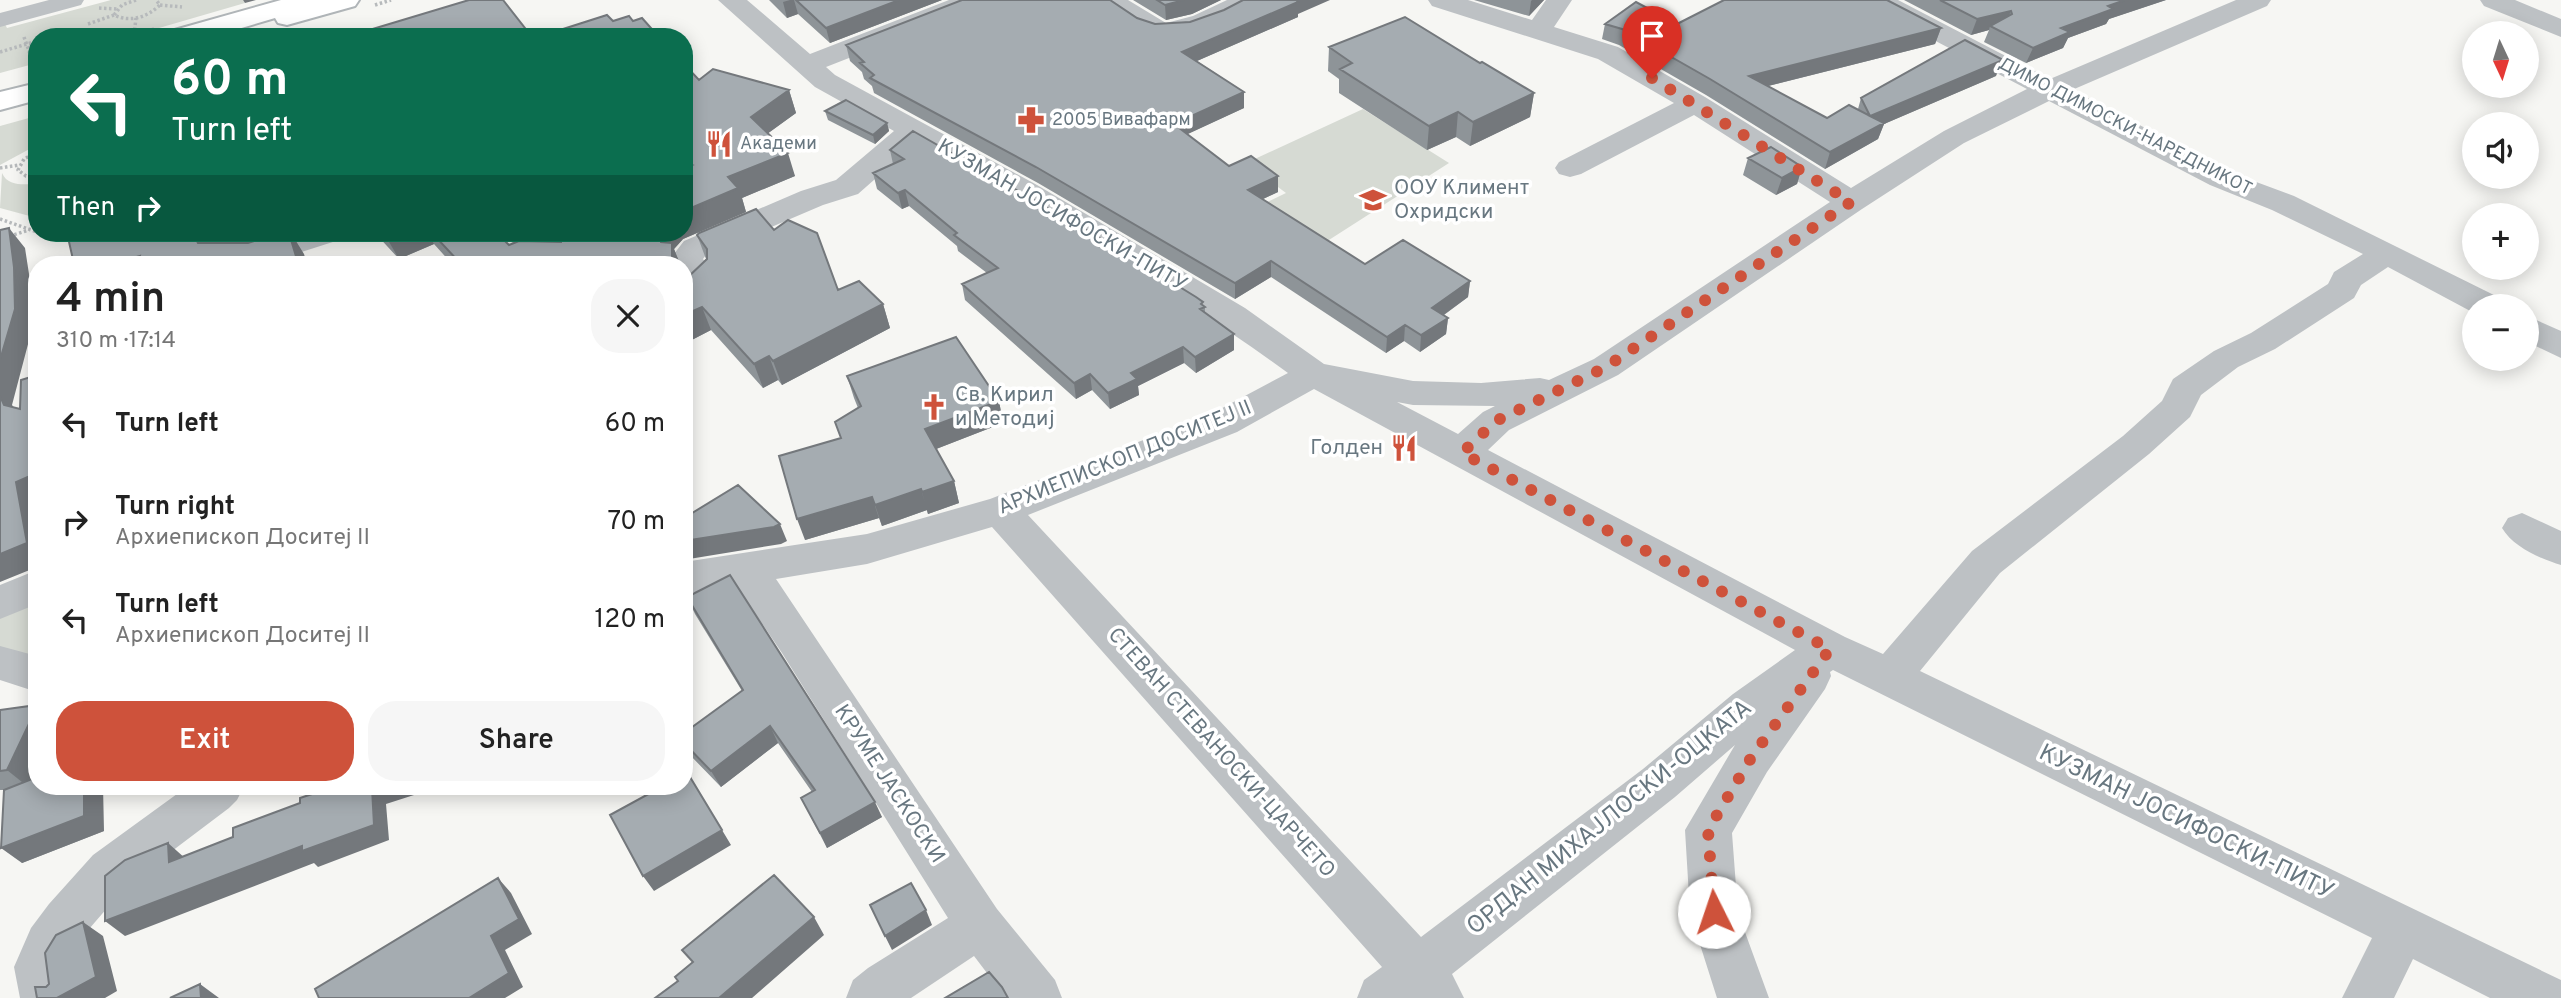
<!DOCTYPE html>
<html lang="en">
<head>
<meta charset="utf-8">
<style>
  :root { --surface:#fff; --page:#f6f6f6; --text:#222; --muted:#767676; --accent:#ce523b }
  body { margin:0; font-family:Overpass,sans-serif; background:var(--page); color:var(--text); height:100vh; display:flex; flex-direction:column; font-size:26px; white-space:nowrap }
  * { box-sizing:border-box; margin:0 }
  p { font-size:23px; color:var(--muted) }
  .icon { flex:none; width:38px; height:38px; fill:none; stroke:currentColor; stroke-width:2; stroke-linecap:round; stroke-linejoin:round }
  .map { position:relative; flex:1; overflow:hidden }
  .drawer { position:absolute; left:28px; top:256px; width:665px; height:539px; display:flex; flex-direction:column; background:var(--surface); border-radius:28px; box-shadow:0 4px 18px #0003 }
  .drawer>* { flex:none }
  .guide { position:absolute; left:28px; top:28px; width:665px; height:214px; border-radius:28px; box-shadow:0 4px 18px #0003; background:#0b6e4f; color:#fff; overflow:hidden }
  .needle { width:46px; rotate:176deg }
  .tools { position:absolute; left:2462px; top:21px; display:grid; gap:14px }
  .tools a { display:grid; place-items:center; width:77px; height:77px; border-radius:50%; background:var(--surface); box-shadow:0 4px 18px #0003; font-size:35px }
  .pin { position:absolute; display:grid; place-items:center; width:60px; height:60px; color:#fff; margin:-72px -30px; border-radius:50% 50% 50% 0; rotate:-45deg; box-shadow:0 0 7px #0007 }
  .pin .icon { rotate:45deg }
  .me { position:absolute; width:77px; margin:-38px; rotate:356deg; stroke-linejoin:round; filter:drop-shadow(0 0 5px #0008) }
  .turn { display:flex; align-items:center; gap:24px; height:147px; padding:0 28px; font-size:32px }
  .turn .icon { width:91px; height:91px; stroke-width:2.5 }
  .turn b { display:block; font-size:49px; line-height:60px }
  .then { display:flex; align-items:center; height:66px; padding:0 28px; background:#0003; gap:14px; font-size:26px }
  .round { display:grid; place-items:center; flex:none; width:74px; height:74px; border-radius:28px; background:var(--page) }
  .headline { display:flex; align-items:center; justify-content:space-between; height:119px; padding:0 28px }
  h1 { font-size:42px; font-weight:600; line-height:52px }
  .button { display:flex; gap:14px; margin-top:auto; padding:14px 28px }
  .button a { flex:1; height:80px; border-radius:28px; background:var(--accent); color:#fff; font-size:28px; font-weight:600; line-height:80px; text-align:center }
  .button a+a { background:var(--page); color:var(--text) }
  ul { padding:0; list-style:none }
  li { display:flex; align-items:center; gap:21px; height:98px; padding:0 28px }
  li div { flex:1 }
  li b { display:block; font-size:26px }
  li em { font-style:normal }
  .map>svg:first-child { display:block }
</style>
</head>
<body>
<div class="map">
<svg width="2561" height="998" viewBox="0 0 2561 998">
  <rect width="100%" height="100%" fill="#f6f6f3"/>
  <path fill="#d6dad3" d="M111,0H243L245,3L128,37H37V63L0,73V24L4,22L7,28Z
    M1363,109L1449,163L1318,247L1255,208L1286,193L1246,163Z
    M29,118L37,145L0,165V126Z
    M2,173C8,187 24,184 37,184V218L0,208Z
    M37,586V674L0,663V603Z"/>
  <g fill="none" stroke-linecap="round" stroke-linejoin="round">
    <defs>
      <path id="secondary" d="M281,0H359L355,6L287,25L278,23L275,18L211,37H168L171,31Z
        M37,83V100L0,110V92Z"/>
    </defs>
    <use href="#secondary" stroke="#b0b5b8" stroke-width="4"/>
    <path stroke="#b7babc" stroke-width="3.5" stroke-dasharray="2.5 2.5" stroke-linecap="butt" d="M136,0L122,5L114,15C131,23 147,17 160,5L156,0
      M160,5L182,7
      M375,5L391,0
      M99,8L117,9
      M88,24L114,15
      M134,35L136,18
      M24,37L34,65
      M50,37L63,32
      M128,37L154,29
      M0,52L37,41
      M37,152L24,159L18,170L26,176L37,177
      M0,168L19,165
      M0,219L37,232
      M40,233L54,238V233
      M0,239L29,230"/>
    <path fill="#bdc1c4" fill-rule="evenodd" d="M49,0H84L81,5L0,27V13Z"/>
    <path fill="#bdc1c4" fill-rule="evenodd" d="M718,0H747L810,54L949,0H986L982,6L826,67L835,75L1037,185L1245,308L1324,364L1413,381L1481,383L1540,378L1549,380L1594,359L1830,202L1694,115L1581,174L1570,177L1559,174L1555,168L1559,162L1674,103L1598,59L1432,6L1428,0H1468L1532,20L1546,0H1572L1554,27L1618,47L1705,97L1851,188L1944,131L2027,89L1869,6L1865,0H1898L2050,79L2236,0H2271L2267,6L2072,90L2232,173L2294,196L2500,298L2505,306H2474V313L2388,267L2361,285L2354,298L2275,349L2238,367L2201,395L2190,417L2149,454L2000,573L1920,671L2561,980V998H2490L2413,959L2394,998H2342L2372,938L1833,670L1830,672L1831,676L1825,689L1767,772L1732,833L1738,913L1769,998H1717L1690,913L1685,830L1735,745L1675,797L1452,974L1464,998H1357L1364,980L1382,967L992,527L867,564L776,579L997,909L1055,980L1062,998H1006L974,956L911,998H846L853,980L868,968L948,918L782,653L736,585L684,594V562L867,534L990,499L1211,414L1288,373C1170,287 1043,214 916,143L858,194L823,205L706,255L703,259L713,273L714,281L696,299L684,302V264H673L670,259L684,241L801,191L836,180L894,131L815,87ZM2049,101L2210,185L2272,210L2363,254L2334,272L2328,284L2251,333L2214,351L2173,379L2162,401L2123,436L1972,551L1883,654L1845,637L1488,450L1509,430L1618,375L1862,209L1964,143ZM1314,389L1795,650L1733,694L1643,769L1421,937L1028,515L1237,432ZM1397,402L1413,405L1495,406L1483,412L1458,434Z
      M1098,0H1128L1166,23L1193,16L1227,0H1261L1257,6C1210,28 1171,57 1122,21C1114,14 1104,9 1098,0Z
      M2480,0H2515L2561,19V37L2484,6Z
      M295,233H344L339,240L264,264H215L219,257Z
      M502,233H537L570,264H534Z
      M2527,316L2561,331V358L2527,342Z
      M2522,513L2561,531V565C2541,559 2513,547 2502,528L2508,518Z
      M37,570V604L0,619V585Z
      M0,646L37,656V692L0,680Z
      M188,786H244L237,800L229,808L127,885L83,936L64,967L68,998H20L14,967L31,928L49,904L93,855Z"/>
    <use href="#secondary" fill="#fff" fill-rule="evenodd"/>
  </g>
  <path fill="#8e9498" d="M769,0H942L830,43L798,14L787,18Z
    M1133,0H1221L1192,14L1166,20Z
    M1474,0H1544L1529,16Z
    M1904,0H2166L2109,19L2106,24L2068,38L2063,48L2026,63L1984,42L1989,30L1971,35Z
    M1298,14V17L1197,61L1244,92V108L1187,134L1229,166L1278,192L1263,199L1365,264L1470,281L1468,297L1444,315L1448,318L1446,334L1420,352L1404,341L1386,353L1271,277L1235,299L1038,183L874,93L872,86L864,79L862,72L850,61L846,45L1137,18L1155,24Z
    M1605,24H1677L1941,28L1935,44L1768,86L1827,118L1858,109L1861,98L1996,76L1884,124L1878,139L1825,169L1706,95L1619,45L1602,39Z
    M1329,47L1480,63L1534,93L1530,117L1470,146L1456,137L1427,150L1339,93V79L1328,71Z
    M684,64L699,80L789,90L796,113L768,133L795,176L742,198L746,212L683,239L674,249L680,264H452L434,244L399,259L375,233H497L509,245L556,242L551,233H684Z
    M825,111L887,123L889,131L875,144L828,120Z
    M890,150L1203,306L1205,307V312L1234,350L1196,373L1184,363L1138,386L1139,395L1110,409L1092,390L1076,399L965,300L962,284L987,273L958,251L957,246L909,206L902,209L877,189L873,173L893,164Z
    M1748,158L1802,167L1797,184L1776,195L1743,175Z
    M774,230L838,290L883,304L890,328L782,385L778,380L763,388L711,330L684,344V278L688,277L706,259L697,235Z
    M847,376L999,401L1003,423L936,449L954,481L959,503L928,514L927,510L882,526L879,518L805,540L841,439L835,422L858,408L854,398Z
    M687,597L882,817L827,848L801,798L812,792L778,743L721,787L688,753L684,747V733L742,691L695,614Z
    M37,705V766L30,780L104,831L22,863L4,790H0V710Z"/>
  <path fill="#74787c" d="M243,0H256L245,3Z
    M790,0H794L798,14L787,18L783,2Z
    M899,0H942L830,43L826,28Z
    M1184,0H1221L1192,14L1166,20L1165,5Z
    M1295,0H1330L1298,14V17L1183,67L1182,52Z
    M1532,0H1544L1529,16L1531,1Z
    M2125,0H2166L2109,19L2106,24L2068,38L2063,48L2026,63L2033,48L2061,28L2108,6Z
    M2011,11L2004,26H1990L1989,30L1971,35L1977,19Z
    M1941,28L1935,44L1744,92L1749,76Z
    M2003,60L1996,76L1884,124L1878,139L1825,169L1830,152L1870,116Z
    M789,90L796,113L759,140L751,117Z
    M1244,92V108L1175,140L1174,124Z
    M1534,93L1530,117L1470,146L1473,122Z
    M1458,112L1456,137L1427,150L1429,126Z
    M887,123L889,131L875,144L873,135Z
    M788,153L795,176L742,198L746,212L683,239L674,249L680,264H672L668,257L658,234L659,233H684V211L728,177Z
    M1802,167L1797,184L1776,195L1782,178Z
    M1278,176V192L1248,206V190Z
    M905,190L909,206L902,209L898,193Z
    M9,228L25,248L31,287L32,329L12,405L15,409L23,426L0,400V360Z
    M200,233H293H291L304,254L307,264H296L218,255L198,243L196,239Z
    M391,233H427L434,244L399,259L385,235Z
    M140,256L147,264H113Z
    M1271,261V277L1235,299V283Z
    M1470,281L1468,297L1431,324L1432,308Z
    M883,304L890,328L782,385L773,361Z
    M702,307L711,330L684,344V315Z
    M1448,318L1446,334L1420,352L1421,335Z
    M1405,325L1404,341L1386,353L1387,337Z
    M1234,334V350L1196,373L1195,357Z
    M1183,347L1184,363L1138,386L1139,395L1110,409L1108,393L1131,373Z
    M769,356L778,380L763,388L754,364Z
    M1090,374L1092,390L1076,399L1074,383Z
    M999,401L1003,423L931,451L925,429Z
    M37,473V502H35L37,509V567L0,582V554L16,482Z
    M954,481L959,503L928,514L922,492Z
    M921,489L927,510L882,526L875,505Z
    M872,497L879,518L805,540L797,519Z
    M780,524L787,541L781,544L689,559L684,549V541Z
    M37,707V766L27,786L7,770Z
    M770,726L778,743L721,787L711,771Z
    M84,786H103L104,831L22,863L1,848Z
    M379,786H442L386,804L389,840L318,867L314,863L125,936L105,921L302,846L372,788Z
    M875,802L882,817L827,848L820,833Z
    M722,830L731,845L654,891L643,876Z
    M168,843L186,859L169,862Z
    M498,878L511,893L532,934L505,950L523,987L505,998H469Z
    M926,910L932,925L892,950L885,936Z
    M814,917L824,935L752,998H719Z
    M83,922L103,936L117,991L105,998H57Z
    M200,984L219,998H201Z"/>
  <path fill="#a5acb1" stroke="#74787c" stroke-width="2" d="M469,0H503L532,37H346Z
    M796,0H899L826,28Z
    M962,0H1110L1137,18L1155,24L1190,22L1224,10L1243,0H1296L1298,2L1182,52L1244,92L1174,124L1229,166L1251,156L1278,176L1248,190L1365,264L1403,240L1470,281L1432,308L1448,318L1421,335L1405,325L1387,337L1271,261L1235,283L1036,167L870,78L874,75L860,63L864,62L846,45Z
    M1157,0H1184L1165,5Z
    M1724,0H1887L1941,28L1749,76L1827,118L1849,105L1870,116L1861,98L1965,40L2003,60L1870,116L1884,123L1830,152L1710,79L1622,29L1605,24L1636,2L1677,24Z
    M1940,0H2125L2108,6L2113,9L2061,28L2070,32L2033,48L1990,26L2012,14L2011,11L1977,19Z
    M607,15L613,21L629,16L633,21L642,18L659,37H538Z
    M1405,17L1480,63L1482,62L1534,93L1473,122L1458,112L1429,126L1340,69L1352,63L1329,47Z
    M684,64L699,80L713,69L789,90L751,117L788,153L728,177L738,188L684,211V168L692,165L684,162Z
    M846,100L887,123L873,135L825,111Z
    M913,131L1102,239L1196,297L1203,302L1201,304L1205,307L1200,309L1234,334L1195,357L1183,347L1131,373L1137,379L1108,393L1090,374L1074,383L962,284L998,268L954,235L957,233L905,190L898,193L873,173L904,159L890,150Z
    M1771,147L1802,167L1782,178L1748,158Z
    M756,209L774,230L788,220L817,233L838,290L859,281L883,304L773,361L769,356L754,364L702,307L684,315V278L688,277L707,259V249L697,235L699,233Z
    M9,228L14,267L15,309L0,360V230Z
    M67,233H200L196,239L198,243H248L281,233H289L298,263L139,264L140,256L113,264H74Z
    M432,233H497L509,245L519,241L561,242V238L555,233H659L658,234L661,242L672,243V264H461Z
    M956,337L999,401L925,429L954,481L922,492L921,489L875,505L872,497L797,519L779,456L841,438L835,422L861,406L847,376Z
    M37,375V473L16,482L27,543L0,554V396L4,405L20,409L21,380Z
    M738,485L780,524L774,527L684,541V518Z
    M730,575L875,802L820,833L801,798L815,790L770,726L711,771L684,743V733L743,690L687,597Z
    M37,705V707L7,770L0,771V710Z
    M687,772L722,830L643,876L610,815L663,786H684V774Z
    M37,777V786H84V816L1,848L4,790Z
    M323,786H379L372,788L374,825L302,851V846L105,921V876L125,860L168,843L169,862L233,837V828L300,803V798L324,790Z
    M774,875L814,917L719,998H655L678,981L675,977L693,962L682,950Z
    M498,878L519,919L491,936L509,973L469,998H319L315,989Z
    M911,883L926,910L885,936L870,905Z
    M83,922L96,977L57,998H37L35,987H46L49,984L45,953L56,935Z
    M989,972L1002,987L1008,998H945Z
    M200,984L201,998H170Z"/>
  <g fill="none" stroke-linecap="round" stroke-linejoin="round">
    <path stroke="#ce523b" stroke-width="12" stroke-dasharray="0 21.6" d="M1652,78L1851,202L1606,367L1496,421L1462,453L1830,649L1751,758L1708,830L1714,912"/>
  </g>
  <defs>
    <symbol id="pharmacy-bare" viewBox="-9 -9 18 18"><path d="M-2-6h4v4h4v4h-4v4h-4v-4h-4v-4h4Z" fill="#ce523b" stroke="#fff" stroke-width="2.5" paint-order="stroke"/></symbol>
    <symbol id="restaurant-bare" viewBox="-9 -9 18 18"><path d="M-5-6h1v4h1v-4h1v4h1v-4h1v5L-1.5 .5V6h-2V.5L-5-1ZM5-6V6H3V1.5H1.5Q1.5-4 5-6Z" fill="#ce523b" stroke="#fff" stroke-width="2.5" paint-order="stroke"/></symbol>
    <symbol id="school-bare" viewBox="-9 -9 18 18"><path d="M0-5L7-2L0 1L-7-2ZM-4 1L0 2.5L4 1V4Q0 6-4 4Z" fill="#ce523b" stroke="#fff" stroke-width="2.5" paint-order="stroke"/></symbol>
    <symbol id="church-bare" viewBox="-9 -9 18 18"><path d="M-1.2-6h2.4v3.5h3.3v2.4h-3.3V6h-2.4V-.1h-3.3v-2.4h3.3Z" fill="#ce523b" stroke="#fff" stroke-width="2.5" paint-order="stroke"/></symbol>
  </defs>
  <g fill-rule="evenodd">
    <use href="#pharmacy-bare" x="1012" y="101" width="38" height="38"/>
    <use href="#restaurant-bare" x="700" y="125" width="38" height="38"/>
    <use href="#school-bare" x="1354" y="181" width="38" height="38"/>
    <use href="#church-bare" x="915" y="388" width="38" height="38"/>
    <use href="#restaurant-bare" x="1385" y="429" width="38" height="38"/>
  </g>
  <g text-anchor="middle" dominant-baseline="central" stroke-width="7" stroke-linejoin="round" paint-order="stroke">
    <g font-size="18" fill="#687780" stroke="#fff" text-anchor="start">
      <text x="1052" y="120">2005 Вивафарм</text>
      <text x="740" y="144">Академи</text>
    </g>
    <g font-size="18" fill="#687780" stroke="#fff">
      <text transform="translate(2125 127) rotate(27)">ДИМО ДИМОСКИ-НАРЕДНИКОТ</text>
    </g>
    <g font-size="21" fill="#687780" stroke="#fff" text-anchor="start">
      <text x="1394" y="188">ООУ Климент<tspan x="1394" dy="24">Охридски</tspan></text>
      <text x="955" y="395">Св. Кирил<tspan x="955" dy="24">и Методиј</tspan></text>
      <text x="1383" y="448" text-anchor="end">Голден</text>
    </g>
    <g font-size="21" fill="#687780" stroke="#fff">
      <text transform="translate(1062 216) rotate(30)">КУЗМАН ЈОСИФОСКИ-ПИТУ</text>
      <text transform="translate(1125 458) rotate(-22)">АРХИЕПИСКОП ДОСИТЕЈ II</text>
      <text transform="translate(1221 753) rotate(48)">СТЕВАН СТЕВАНОСКИ-ЦАРЧЕТО</text>
      <text transform="translate(889 784) rotate(57)">КРУМЕ ЈАСКОСКИ</text>
    </g>
    <g font-size="24" fill="#687780" stroke="#fff">
      <text transform="translate(1610 818) rotate(-39)">ОРДАН МИХАЈЛОСКИ-ОЦКАТА</text>
      <text transform="translate(2186 823) rotate(26)">КУЗМАН ЈОСИФОСКИ-ПИТУ</text>
    </g>
  </g>
</svg>
<div class="tools">
<a><svg class="needle" viewBox="-14 -14 28 28"><path d="M0-13l5 13h-10z" fill="#e53935"/><path d="M0 13l5-13h-10z" fill="#767676"/></svg></a>
<a><svg class="icon" aria-label="sound" viewBox="0 0 24 24"><path d="M4 9h4l5-4v14l-5-4H4zM17 9q2 3 0 6"/></svg></a>
<a>+</a>
<a>−</a>
</div>
<div class="pin" style="left:1652px;top:78px;background:#d93025"><svg class="icon" aria-label="arrive" viewBox="0 0 24 24"><path d="M6 21V4h12l-3 4 3 4H6"/></svg></div>
<svg class="me" style="left:1714px;top:912px" viewBox="-20 -20 40 40"><circle r="19" fill="#fff"/><path d="M0-13L10 11 0 6-10 11z" fill="#ce523b"/></svg>
<div class="guide">
<div class="turn"><svg class="icon" aria-label="left" viewBox="0 0 24 24"><path d="M17 20v-9H6M10 6l-5 5 5 5"/></svg><div><b>60 m</b>Turn left</div></div>
<div class="then">Then<svg class="icon" aria-label="right" viewBox="0 0 24 24"><path d="M7 20v-9h11M14 6l5 5-5 5"/></svg></div>
</div>
<section class="drawer">
<div class="headline"><div><h1>4 min</h1><p>310 m · 17:14</p></div><a class="round"><svg class="icon" aria-label="close" viewBox="0 0 24 24"><path d="M6 6l12 12M18 6L6 18"/></svg></a></div>
<ul>
<li><svg class="icon" aria-label="left" viewBox="0 0 24 24"><path d="M17 20v-9H6M10 6l-5 5 5 5"/></svg><div><b>Turn left</b></div><em>60 m</em></li>
<li><svg class="icon" aria-label="right" viewBox="0 0 24 24"><path d="M7 20v-9h11M14 6l5 5-5 5"/></svg><div><b>Turn right</b><p>Архиепископ Доситеј II</p></div><em>70 m</em></li>
<li><svg class="icon" aria-label="left" viewBox="0 0 24 24"><path d="M17 20v-9H6M10 6l-5 5 5 5"/></svg><div><b>Turn left</b><p>Архиепископ Доситеј II</p></div><em>120 m</em></li>
</ul>
<div class="button"><a>Exit</a><a>Share</a></div>
</section>
</div>
</body>
</html>
